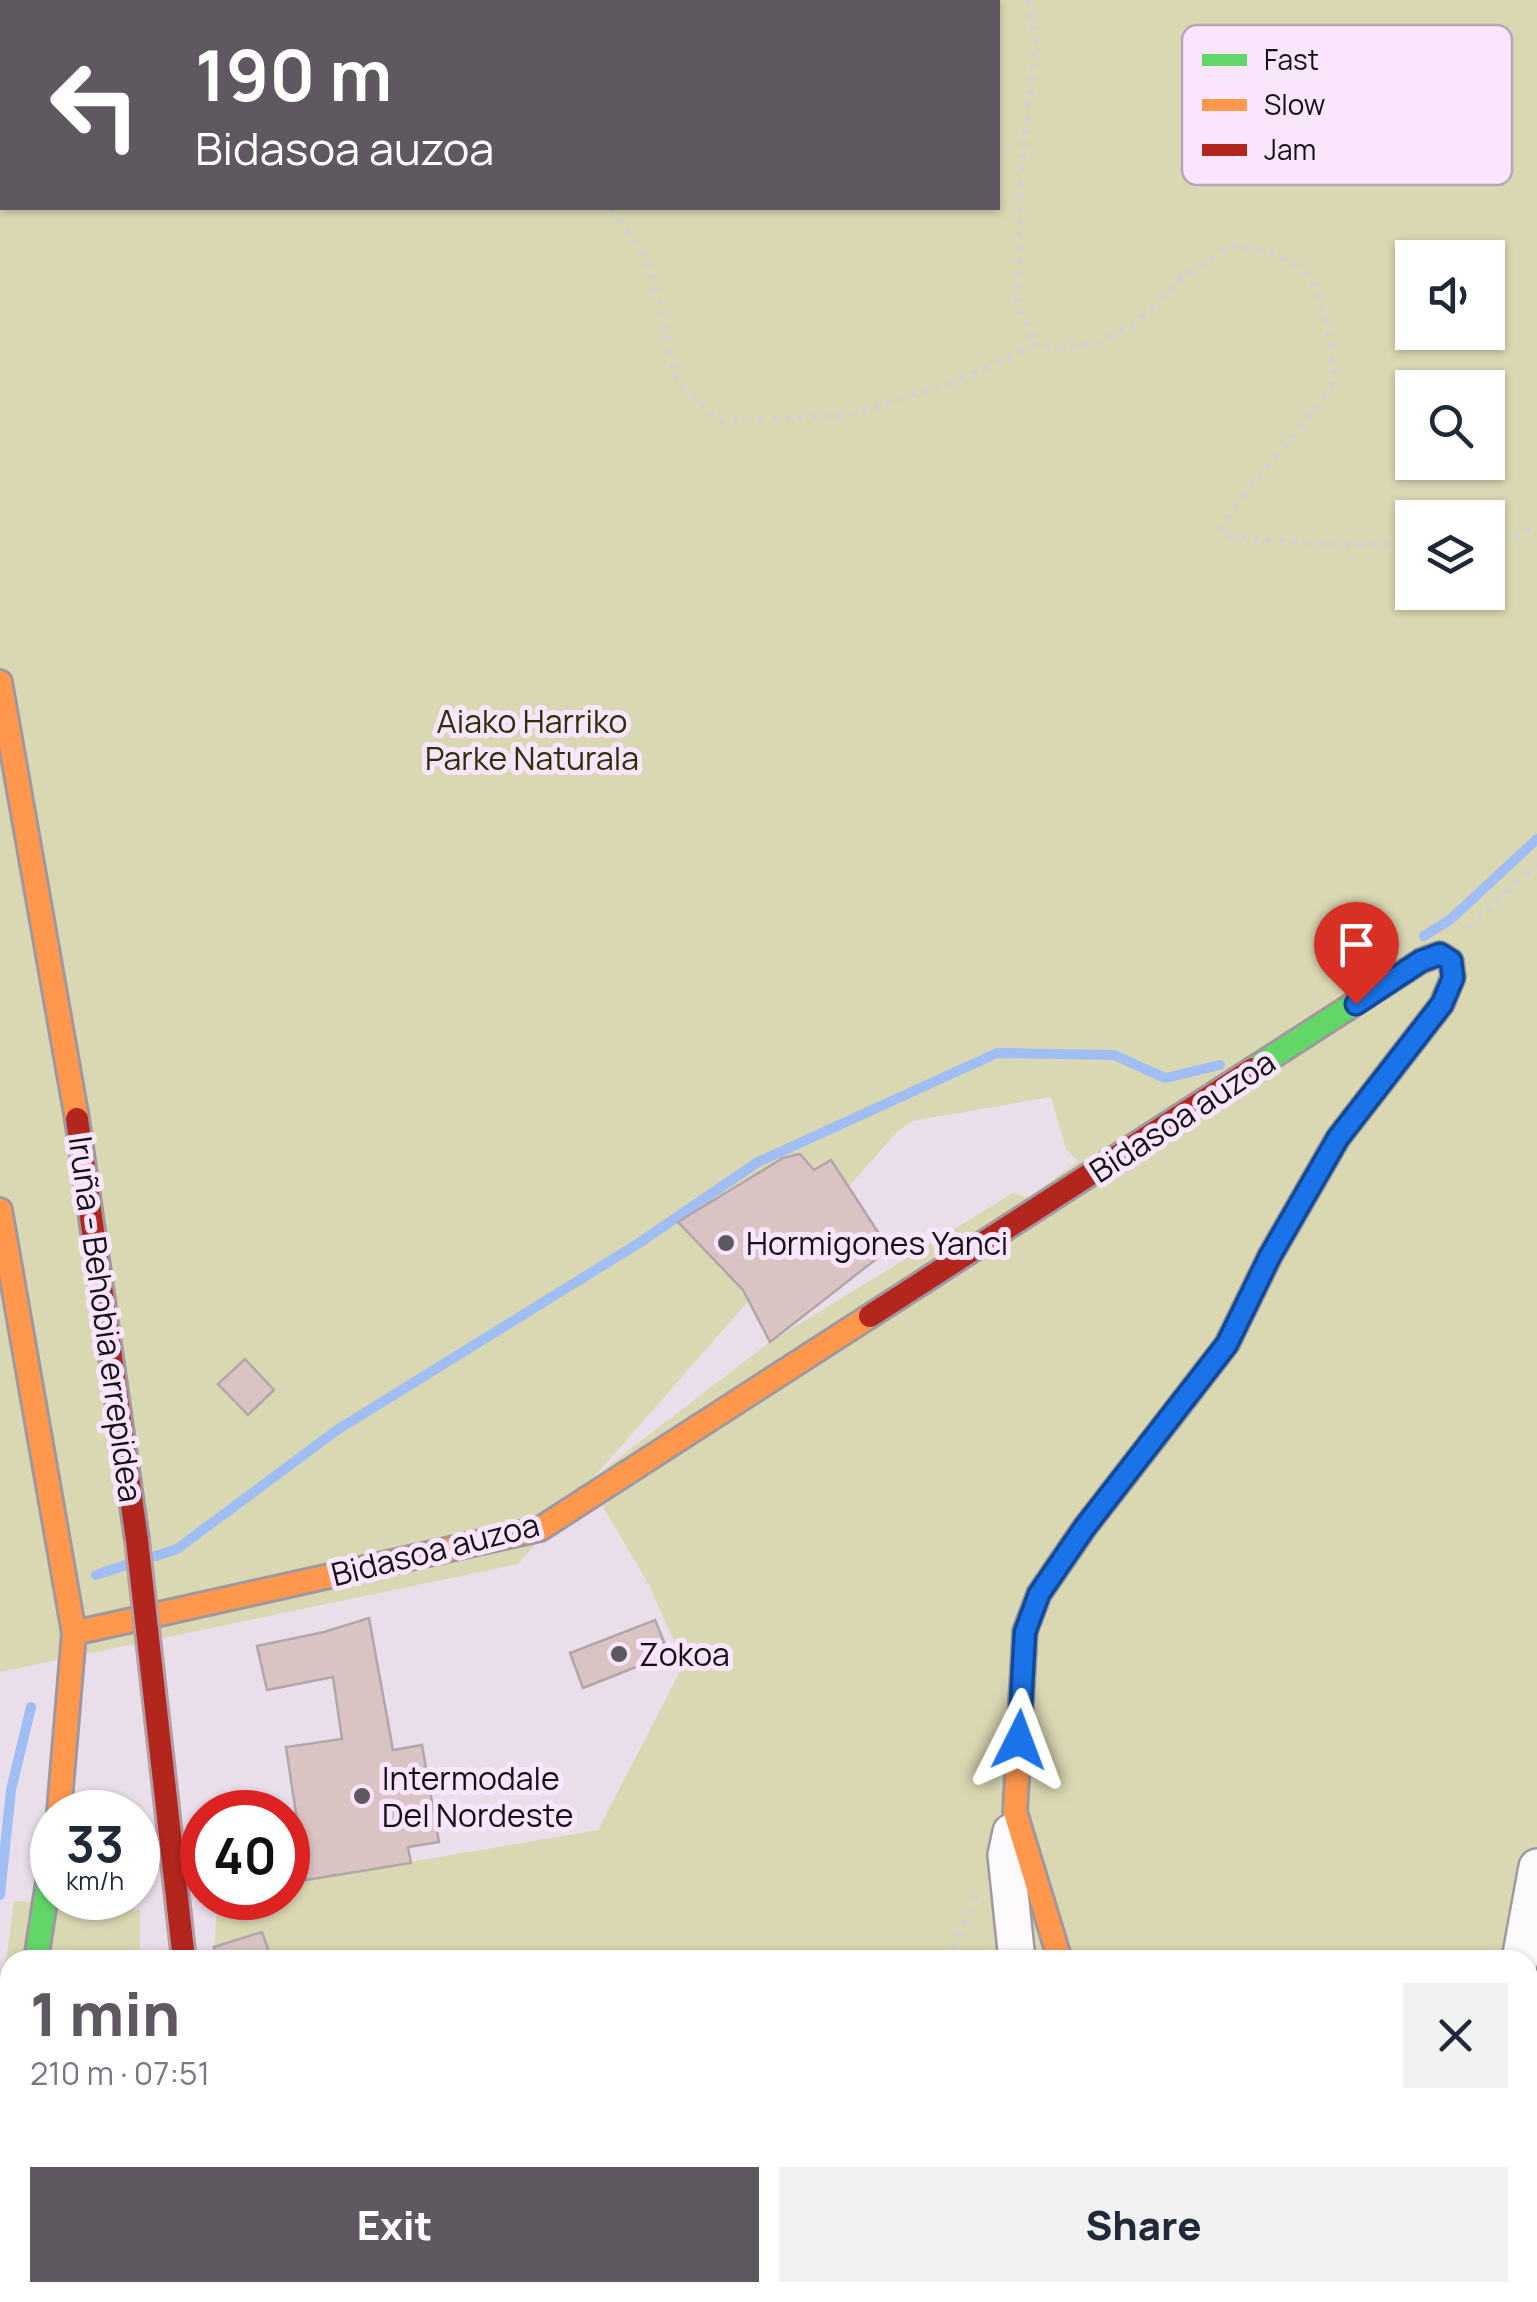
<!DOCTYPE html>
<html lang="en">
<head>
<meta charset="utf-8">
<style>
  :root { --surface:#fff; --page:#f2f2f3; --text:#1f2937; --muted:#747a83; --accent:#605860 }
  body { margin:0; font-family:Manrope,sans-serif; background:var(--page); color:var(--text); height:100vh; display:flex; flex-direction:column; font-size:38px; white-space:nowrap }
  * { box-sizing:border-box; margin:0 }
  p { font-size:32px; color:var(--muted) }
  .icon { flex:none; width:55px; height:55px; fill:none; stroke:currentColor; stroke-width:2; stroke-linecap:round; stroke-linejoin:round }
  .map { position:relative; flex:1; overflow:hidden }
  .details { position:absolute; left:0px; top:1950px; width:1538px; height:352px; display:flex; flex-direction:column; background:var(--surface); border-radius:30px 30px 0 0; box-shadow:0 2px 8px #0004 }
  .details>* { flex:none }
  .banner { position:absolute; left:0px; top:0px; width:1000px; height:210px; box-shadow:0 2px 8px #0004; background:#605860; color:#fff; overflow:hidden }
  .fabs { position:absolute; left:1395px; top:240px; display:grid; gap:20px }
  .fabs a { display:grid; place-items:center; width:110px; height:110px; border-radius:0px; background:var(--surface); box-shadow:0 2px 8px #0004; font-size:50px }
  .speed { position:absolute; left:30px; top:1790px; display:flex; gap:20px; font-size:50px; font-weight:700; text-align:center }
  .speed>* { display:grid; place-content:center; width:130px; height:130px; border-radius:50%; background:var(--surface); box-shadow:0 2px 8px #0004; line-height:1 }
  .speed small { font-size:25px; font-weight:400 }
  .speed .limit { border:15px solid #d22; background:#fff; color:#111 }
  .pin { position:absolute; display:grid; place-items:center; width:85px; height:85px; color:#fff; margin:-102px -42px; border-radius:50% 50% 50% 0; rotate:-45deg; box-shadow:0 0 10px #0007 }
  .pin .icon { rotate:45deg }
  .me { position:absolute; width:110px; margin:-55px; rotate:3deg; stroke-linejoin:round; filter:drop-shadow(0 0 8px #0008) }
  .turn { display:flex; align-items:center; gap:35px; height:210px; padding:0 30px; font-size:45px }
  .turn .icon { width:130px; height:130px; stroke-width:2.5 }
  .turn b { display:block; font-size:70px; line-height:85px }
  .round { display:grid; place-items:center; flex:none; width:105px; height:105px; border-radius:0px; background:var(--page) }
  .summary { display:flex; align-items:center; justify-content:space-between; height:170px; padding:0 30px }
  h1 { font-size:60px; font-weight:800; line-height:75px; color:var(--accent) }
  .cta { display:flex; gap:20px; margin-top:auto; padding:20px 30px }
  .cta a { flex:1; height:115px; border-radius:0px; background:var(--accent); color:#fff; font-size:40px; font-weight:800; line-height:115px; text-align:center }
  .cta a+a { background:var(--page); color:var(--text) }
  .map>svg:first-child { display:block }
</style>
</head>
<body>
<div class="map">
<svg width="1537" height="2302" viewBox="0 0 1537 2302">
  <rect width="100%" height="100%" fill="#e9dee9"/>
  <path fill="#dad8b3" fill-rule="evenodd" d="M0,0H1537V2302H231V2293L1528,2292V1960H214L217,1898H288V1878L309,1879L598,1830L684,1664L649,1585L589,1483L518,1564L0,1672ZM2,2H998V208H2ZM1412,258H1488V332H1412ZM1412,388H1488V462H1412ZM1412,518H1488V592H1412ZM1051,1097L1066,1149L1078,1161L1029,1198L1013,1193L770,1342L594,1477L895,1134L912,1121Z
    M14,1901L140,1910V1960H10V2292L144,2293L145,2302H0V2009Z"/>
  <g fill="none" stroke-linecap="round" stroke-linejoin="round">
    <path stroke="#a0bdf4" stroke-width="10" d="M1424,936L1451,919L1537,839
      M156,1556L177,1549L337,1430L639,1243L758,1162L997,1053L1114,1055L1165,1078L1220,1065
      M96,1575L126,1565
      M0,1895L11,1790L31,1707"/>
  </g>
  <path fill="#dac3c3" stroke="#b1a7aa" stroke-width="2.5" d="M800,1154L814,1170L831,1160L889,1249L770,1342L743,1290L678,1222L783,1158Z
    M245,1359L274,1390L248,1415L218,1384Z
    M369,1618L393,1750L422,1745L439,1842L408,1847L411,1863L306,1880L286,1747L342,1739L333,1677L267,1690L257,1646L324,1632Z
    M655,1620L669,1654L583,1688L570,1653Z
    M262,1932L272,1960H215L214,1947Z"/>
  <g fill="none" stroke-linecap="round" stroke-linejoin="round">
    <defs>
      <path id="street" d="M1011,1832L1006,1855L1017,1960
        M1520,1960L1537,1867
        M1155,2292L1162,2302"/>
      <path id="fast" d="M1176,1410L1227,1344L1270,1256L1338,1138L1442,1004L1453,977L1451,961L1440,954L1421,961L1253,1069
        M36,1960L52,1856
        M0,2197L10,2132"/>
      <path id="slow" d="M0,682L77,1119
        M0,1210L74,1633L59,1812
        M74,1633L540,1529L870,1316
        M1060,1960L1015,1812L1025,1631L1039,1594L1085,1527L1176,1410"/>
      <path id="jam" d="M77,1119L137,1540
        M870,1316L1253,1069
        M209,2292V2302"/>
    </defs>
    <use href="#street" stroke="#a098a0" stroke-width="40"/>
    <use href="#fast" stroke="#a098a0" stroke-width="28"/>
    <use href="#slow" stroke="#a098a0" stroke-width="28"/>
    <use href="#jam" stroke="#a098a0" stroke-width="28"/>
    <path stroke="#d3d0d3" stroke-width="6" stroke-dasharray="5 8" stroke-linecap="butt" d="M1028,0L1036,45L1021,169L1017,304L1036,345
      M559,2L560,0
      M611,208L646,259L660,303L676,381L720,421L845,416L950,384L1036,345L1059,348L1095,344L1137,323L1176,282L1231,245C1327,260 1322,293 1335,378C1307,435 1251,471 1223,527L1226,537L1350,545L1412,543
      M1488,539L1511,538L1537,525
      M1468,928L1537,865
      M948,1960L977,1895
      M0,2027L6,1983
      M479,2292L484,2302"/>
    <use href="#street" stroke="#fcfafc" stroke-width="35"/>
    <use href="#fast" stroke="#63d668" stroke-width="22"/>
    <use href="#slow" stroke="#ff974d" stroke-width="22"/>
    <use href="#jam" stroke="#b3261e" stroke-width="22"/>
    <defs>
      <path id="jam-bridge" d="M137,1540L184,1960"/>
    </defs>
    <use href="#jam-bridge" stroke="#b39ea6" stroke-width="28" stroke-linecap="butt"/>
    <use href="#jam-bridge" stroke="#b3261e" stroke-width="22"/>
  </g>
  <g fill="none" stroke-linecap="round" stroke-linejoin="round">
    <defs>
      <path id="route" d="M1019,1740L1025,1632L1039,1594L1085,1527L1227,1344L1270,1256L1338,1138L1442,1004L1453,978L1451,961L1440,954L1421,961L1356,1004"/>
    </defs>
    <use href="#route" stroke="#114b97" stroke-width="25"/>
    <use href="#route" stroke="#1a73e8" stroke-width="18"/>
  </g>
  <g fill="#605860" stroke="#fae6fc" stroke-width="4">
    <circle cx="726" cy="1243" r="10"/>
    <circle cx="619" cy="1654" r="10"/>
    <circle cx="362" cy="1796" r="10"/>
  </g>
  <g text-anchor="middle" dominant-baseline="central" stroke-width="10" stroke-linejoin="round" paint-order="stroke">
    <g font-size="32" fill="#2f3007" stroke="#fae6fc">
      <text x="532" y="721">Aiako Harriko<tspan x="532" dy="37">Parke Naturala</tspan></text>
    </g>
    <g font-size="32" fill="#171017" stroke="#fae6fc">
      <text transform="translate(1182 1116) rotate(-33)">Bidasoa auzoa</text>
      <text transform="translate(106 1319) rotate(82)">Iruña - Behobia errepidea</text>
      <text transform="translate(435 1549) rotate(-14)">Bidasoa auzoa</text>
    </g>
    <g font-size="32" fill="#171017" stroke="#fae6fc" text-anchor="start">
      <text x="746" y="1243">Hormigones Yanci</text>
      <text x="639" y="1654">Zokoa</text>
      <text x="382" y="1778">Intermodale<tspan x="382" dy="37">Del Nordeste</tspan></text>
    </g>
  </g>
  <rect x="1182" y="25" width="330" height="160" rx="15" fill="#fae6fc" stroke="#b6a6b7" stroke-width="2.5"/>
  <rect x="1202" y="54" width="45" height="12" fill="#63d668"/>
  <rect x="1202" y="99" width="45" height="12" fill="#ff974d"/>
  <rect x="1202" y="144" width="45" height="12" fill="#b3261e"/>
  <g font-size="28" fill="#171017">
    <text x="1264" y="70">Fast</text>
    <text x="1264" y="115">Slow</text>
    <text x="1264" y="160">Jam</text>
  </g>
</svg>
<div class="fabs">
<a><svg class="icon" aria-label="sound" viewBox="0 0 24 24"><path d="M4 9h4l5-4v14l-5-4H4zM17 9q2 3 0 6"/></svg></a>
<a><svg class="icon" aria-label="search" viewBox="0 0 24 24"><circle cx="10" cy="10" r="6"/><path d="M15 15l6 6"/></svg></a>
<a><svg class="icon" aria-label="layers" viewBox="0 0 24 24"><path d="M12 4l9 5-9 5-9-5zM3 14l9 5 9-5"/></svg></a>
</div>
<div class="speed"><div>33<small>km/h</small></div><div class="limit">40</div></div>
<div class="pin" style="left:1356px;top:1004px;background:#d93025"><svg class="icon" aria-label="arrive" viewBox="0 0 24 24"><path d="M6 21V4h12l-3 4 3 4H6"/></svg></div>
<svg class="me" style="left:1019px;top:1740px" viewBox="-20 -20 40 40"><path d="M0-17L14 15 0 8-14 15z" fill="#1a73e8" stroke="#fff" stroke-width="4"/></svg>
<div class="banner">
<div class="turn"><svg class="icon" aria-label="left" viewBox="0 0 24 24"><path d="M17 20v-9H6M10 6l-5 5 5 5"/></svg><div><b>190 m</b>Bidasoa auzoa</div></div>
</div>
<section class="details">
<div class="summary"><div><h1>1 min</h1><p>210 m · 07:51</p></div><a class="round"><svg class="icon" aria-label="close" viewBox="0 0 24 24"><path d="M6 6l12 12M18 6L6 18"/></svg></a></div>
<div class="cta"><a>Exit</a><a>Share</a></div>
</section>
</div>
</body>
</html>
